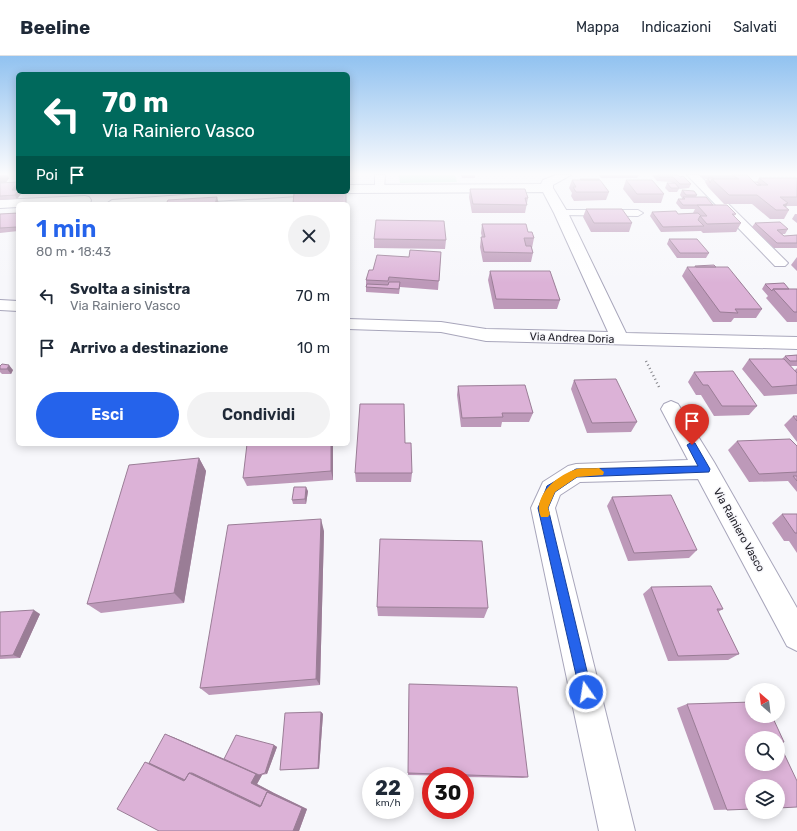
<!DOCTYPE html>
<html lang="it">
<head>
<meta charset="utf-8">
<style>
  :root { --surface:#fff; --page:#f2f2f3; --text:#1f2937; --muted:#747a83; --line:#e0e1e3; --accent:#2563eb }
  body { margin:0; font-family:Rubik,sans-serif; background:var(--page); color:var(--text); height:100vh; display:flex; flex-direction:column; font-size:15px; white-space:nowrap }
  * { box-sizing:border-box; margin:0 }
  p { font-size:13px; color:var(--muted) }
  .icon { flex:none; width:22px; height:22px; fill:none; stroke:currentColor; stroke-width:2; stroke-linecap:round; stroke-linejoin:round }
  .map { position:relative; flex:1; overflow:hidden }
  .panel { position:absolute; left:16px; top:146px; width:334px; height:244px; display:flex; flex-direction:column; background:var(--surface); border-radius:6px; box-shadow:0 2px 10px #0003 }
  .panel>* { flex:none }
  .hud { position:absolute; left:16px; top:16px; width:334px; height:122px; border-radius:6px; box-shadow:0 2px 10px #0003; background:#00695c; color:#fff; overflow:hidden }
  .needle { width:26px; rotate:332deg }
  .tools { position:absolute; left:745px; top:627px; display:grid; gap:8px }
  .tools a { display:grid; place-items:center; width:40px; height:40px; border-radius:50%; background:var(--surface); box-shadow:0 2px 10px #0003; font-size:20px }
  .speed { position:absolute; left:362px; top:711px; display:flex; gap:8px; font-size:20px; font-weight:700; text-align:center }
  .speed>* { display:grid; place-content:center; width:52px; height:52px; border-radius:50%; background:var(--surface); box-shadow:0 2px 10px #0003; line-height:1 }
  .speed small { font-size:10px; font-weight:400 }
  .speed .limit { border:6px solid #d22; background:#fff; color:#111 }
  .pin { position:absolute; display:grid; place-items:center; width:34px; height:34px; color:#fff; margin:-41px -17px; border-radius:50% 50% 50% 0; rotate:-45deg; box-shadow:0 0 4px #0007 }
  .pin .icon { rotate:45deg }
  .me { position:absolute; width:44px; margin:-22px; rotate:347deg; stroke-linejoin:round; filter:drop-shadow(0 0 3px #0008) }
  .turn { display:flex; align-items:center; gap:14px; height:84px; padding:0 20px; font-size:18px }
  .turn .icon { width:52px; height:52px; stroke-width:2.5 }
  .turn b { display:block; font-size:28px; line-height:34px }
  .then { display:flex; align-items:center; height:38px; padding:0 20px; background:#0003; gap:8px; font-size:15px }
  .round { display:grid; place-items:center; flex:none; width:42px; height:42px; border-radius:21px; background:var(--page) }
  .overview { display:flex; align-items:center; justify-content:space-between; height:68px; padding:0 20px }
  h1 { font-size:24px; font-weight:600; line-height:30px; color:var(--accent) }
  .cta { display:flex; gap:8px; margin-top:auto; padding:8px 20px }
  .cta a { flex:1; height:46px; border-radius:24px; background:var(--accent); color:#fff; font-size:16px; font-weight:600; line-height:46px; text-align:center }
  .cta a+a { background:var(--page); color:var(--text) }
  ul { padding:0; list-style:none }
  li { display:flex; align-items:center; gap:12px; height:52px; padding:0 20px }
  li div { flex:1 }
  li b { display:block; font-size:15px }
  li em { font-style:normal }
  header { display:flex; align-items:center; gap:24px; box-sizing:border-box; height:56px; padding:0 20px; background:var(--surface); border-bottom:1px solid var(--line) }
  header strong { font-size:19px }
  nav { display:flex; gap:22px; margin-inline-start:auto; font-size:14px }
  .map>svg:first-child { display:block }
</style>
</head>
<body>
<header>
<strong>Beeline</strong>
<nav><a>Mappa</a><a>Indicazioni</a><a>Salvati</a></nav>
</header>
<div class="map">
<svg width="797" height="775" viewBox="0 0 797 775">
  <rect width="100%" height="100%" fill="#f7f7fb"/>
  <path fill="#c2eccf" d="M399,119H455L457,126L400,127Z"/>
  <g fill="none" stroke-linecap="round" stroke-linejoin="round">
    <defs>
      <path id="lane" d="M375,119H385L384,134L380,135L375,132Z
        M561,154H638L643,157L638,160L557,159L556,157Z"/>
      <path id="street" d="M556,119H571L553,129V132L568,157L626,277L797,281V293L486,285L441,276L348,273V263L441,266L486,273L608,276L554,157L543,136L348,137L345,136H348V129L541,128L543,124Z
        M687,119H699L785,204L788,207L785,210H775Z
        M227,136H305L299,140L163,148H106L112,144Z
        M85,140L89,141L91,144L90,148H18V151L0,152V144Z
        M0,244L18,245V255L0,254Z
        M671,345L678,348L714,406L797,552V595L787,590L698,423L580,426L560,439L555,452L635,775H599L531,452L543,426L568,410L576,408L688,404L661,353L664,348Z"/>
    </defs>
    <use href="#lane" stroke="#a8a6bb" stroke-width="2"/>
    <use href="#street" stroke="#a8a6bb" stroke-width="2"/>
    <path stroke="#85858b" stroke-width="2.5" stroke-dasharray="1 3" stroke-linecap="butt" d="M646,305L660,333"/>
    <use href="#lane" fill="#fff" fill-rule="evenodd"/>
    <use href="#street" fill="#fff" fill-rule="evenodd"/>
  </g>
  <path fill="#bd99b9" d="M0,119L9,122L6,127L18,136H20L21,138L17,143L0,144Z
    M461,119H475V122H462Z
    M599,119H639L637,122H601Z
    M652,119H678L680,121L691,128L689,132L679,133L677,136H669L665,132L667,127H673L671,126L657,125Z
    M698,119H747L754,126H757L759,122H797V150H787L786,151L789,154L784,163H770L752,148H724L708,131L705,126L707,123H705Z
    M572,124L609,136L606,144L574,145L571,140L572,137L569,132Z
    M626,124L664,138L661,147H634L623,133Z
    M470,133L528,142L525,157H472L469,141Z
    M682,134L697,139L696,141L713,149L736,158L734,160L741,167L736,176L703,177L701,175L661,176L650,160L652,156L678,158L693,157L695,153H681L676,147L678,143H682V142L680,139Z
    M586,153L632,167L629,176H591L583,161Z
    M18,157V175L0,177V158Z
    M795,158H797V167L792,163Z
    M755,167L788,173L785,178H782L784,180L797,179V192H774L752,171Z
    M482,168L528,176L534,182L532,192L533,197L531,206H483L480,191L481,181H482L481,177Z
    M374,183L446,184L445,193L374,192Z
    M669,183L709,197L706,202H677L667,188Z
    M441,196L438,234L400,231L399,238L366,236V224L373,214L409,201Z
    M797,201V215L791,209Z
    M695,210L762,253L756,262H734L731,266H713L682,220L687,211H694Z
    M490,215L560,244L557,253H494L488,224Z
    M765,228L789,233H797V266H787L766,242L768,240L762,233Z
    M797,299V310H790L794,315L797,312V338L764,340L742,313L749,303H782L785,300Z
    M0,310L13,314L11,318H2L0,316Z
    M694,316L757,350L749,359L714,360L701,339H696L688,326Z
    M574,324L637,366L631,376L587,377L571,333Z
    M458,330L533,357L529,366H502L501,371H461L457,339Z
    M793,360H797V386L784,369Z
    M737,385L797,390V436L788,425L749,426L728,394Z
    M405,387L412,417L411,426H356L355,417Z
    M333,388V424L247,430L243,422Z
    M199,402L206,415L184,547L101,557L87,548Z
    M308,435L306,448H293L292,444Z
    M612,441L697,494L689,502L628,505L607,450Z
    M782,458H797V497L789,485H784L772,467Z
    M324,475L320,629L209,639L200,632Z
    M651,531L723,553L718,556L739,598L728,604L668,605L643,538Z
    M377,551L488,552L484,562L378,560Z
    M0,556L40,558L20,602L0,603Z
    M409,628L528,721L523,722L465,721V720L408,719Z
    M687,648L784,686L779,687L752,753L714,754L677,652Z
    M321,656L323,658L319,713L282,714H280Z
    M173,681L224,703L274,689L277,691L267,718L262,719L257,728L274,737L307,753L299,775H159L149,707Z"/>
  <path fill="#9a7d96" d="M0,119H7L9,122L2,132L0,128Z
    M18,127V136H20L21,138L17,143L12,134Z
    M217,141L219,148H215Z
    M788,147L784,154L783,149Z
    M9,309L13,314L11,318L7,313Z
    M331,388H333V424L331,415Z
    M199,402L206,415L184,547L174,537Z
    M306,431L308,435L306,448L305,443Z
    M321,463L324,475L320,629L316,623Z
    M34,554L40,558L20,602L13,599Z
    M321,656L323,658L319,713L318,712Z
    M165,678L173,681L262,719L257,728L274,737L307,753L299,775H293L260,751L184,725L145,706L189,717L251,727Z
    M274,689L277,691L267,718L265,717Z"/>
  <path fill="#dcb2d7" stroke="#9a7d96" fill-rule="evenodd" d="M657,119H678L680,121L683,120L691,128H680L673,121H658Z
    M732,119H747L757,129H768L759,122H797V141H780L788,147L783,149L789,154H776L757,139H729L712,123H739Z
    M708,122H713L714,123H712L710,127Z
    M580,123H599V124H581Z
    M572,124H600L609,136H576L573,131H576Z
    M626,124H652L664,138H637Z
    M18,126L12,134H18L15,139L0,140V127Z
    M754,126H757L761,129H757Z
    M667,127H675L679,132H671Z
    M470,133H525L528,142H525L527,149L473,148Z
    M682,134L694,135L697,139H686Z
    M318,136H346V148H293L294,137Z
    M217,141L215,148H166L168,144Z
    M683,141H706L713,149H683L678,143H685Z
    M697,149H727L736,158H732L741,167L707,168L700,160H707Z
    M586,153H622L632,167H594Z
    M676,155L678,158L698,157L701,160H700L698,164L704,170L663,171L652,156Z
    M18,157V170L17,171L0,172V158Z
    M376,164L444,165L446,184L374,183Z
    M780,166L788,173L777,174L784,180L797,179V187H777L755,167Z
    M482,168H526L528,176H532L534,182H524L526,190H531L533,197L484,196L481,181H485Z
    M669,183H697L709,197H680Z
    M410,194L441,196L439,225L389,221L388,225L366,224L369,214H373L377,199L409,201Z
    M714,209L716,211H696L695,210Z
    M687,211H728L762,253H735L738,257L720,256Z
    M490,215H550L560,244L496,243Z
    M389,226H400L399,233L366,231L367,228L388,229Z
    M784,227L789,233H773L772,235L765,228Z
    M773,233H797V256H794Z
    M797,299V305H790L785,300Z
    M749,303H784L797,317V329L772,331Z
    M2,308L9,309L7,313H0V310Z
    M733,315L757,350H722L708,329H703L694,316Z
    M616,323L637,366L592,367L574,324Z
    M525,329L533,357H502L503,361L462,362L458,330Z
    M360,348H404L405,387H411L412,417H355Z
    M793,360H797V365Z
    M790,383L797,390V416L759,418L737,385Z
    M247,388H331V415L243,422Z
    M199,402L174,537L87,548L129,409Z
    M793,420H797V425Z
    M294,431H306L305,443L292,444Z
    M671,439L697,494L634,497L612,441Z
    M782,458H797V477H795Z
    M321,463L316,623L200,632L228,469Z
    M380,483L482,485L488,552L377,551Z
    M711,530L723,553H717L739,598L678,600L651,531Z
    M34,554L13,599L0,600V556Z
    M409,628L517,631L528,721L408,717Z
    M752,646V660H772L784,686L779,687L797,725V751L778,752V730H752V753L727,754L687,648ZM752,682H778V708H752Z
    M321,656L318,712L280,714L285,657Z
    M165,678L256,718L251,727L269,736H267L261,750L192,717H189L185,724L149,707Z
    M236,679L274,689L265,717L259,719L224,703Z
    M145,706L184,725L189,717L260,751L267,736L302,752L293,775H159L117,753Z"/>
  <linearGradient id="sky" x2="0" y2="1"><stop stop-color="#91c2f0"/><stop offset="0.52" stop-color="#fbfbfd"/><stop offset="1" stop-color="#fbfbfd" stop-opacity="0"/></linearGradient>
  <rect width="797" height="227" fill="url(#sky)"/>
  <path fill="#2563eb" stroke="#184099" d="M692,386L695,387L710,413L709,416L577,421L555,436L548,452L592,636L590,641L586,643L581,641L538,452L546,433L547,430L576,413L698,410L687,389Z"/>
  <path fill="#f59e0b" d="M599,412L604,416L603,419L577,421L555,436L548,452L550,458L548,461H541C532,441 556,420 574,414C581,411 591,413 599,412Z"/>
  <g text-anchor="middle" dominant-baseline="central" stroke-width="3" stroke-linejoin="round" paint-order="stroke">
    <g font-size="11" fill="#1f1e26" stroke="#f7f7fb">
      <text transform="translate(572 282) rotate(2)">Via Andrea Doria</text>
      <text transform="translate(739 474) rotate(61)">Via Rainiero Vasco</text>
    </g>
  </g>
</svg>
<div class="tools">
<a><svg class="needle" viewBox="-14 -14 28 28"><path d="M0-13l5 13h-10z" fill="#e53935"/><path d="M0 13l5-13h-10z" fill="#747a83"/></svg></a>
<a><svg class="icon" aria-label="search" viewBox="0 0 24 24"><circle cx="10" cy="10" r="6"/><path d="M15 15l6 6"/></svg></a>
<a><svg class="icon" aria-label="layers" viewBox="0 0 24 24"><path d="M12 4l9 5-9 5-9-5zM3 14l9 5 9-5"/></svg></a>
</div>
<div class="speed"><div>22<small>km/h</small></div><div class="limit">30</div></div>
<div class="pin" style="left:692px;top:389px;background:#d93025"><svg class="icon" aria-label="arrive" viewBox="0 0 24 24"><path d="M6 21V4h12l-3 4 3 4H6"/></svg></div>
<svg class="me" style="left:586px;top:636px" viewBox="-20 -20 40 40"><circle r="17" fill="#2563eb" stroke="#fff" stroke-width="3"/><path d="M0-11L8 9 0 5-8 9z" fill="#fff"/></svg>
<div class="hud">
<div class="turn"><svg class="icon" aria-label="left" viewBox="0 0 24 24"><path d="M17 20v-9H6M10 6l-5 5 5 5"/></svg><div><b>70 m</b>Via Rainiero Vasco</div></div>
<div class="then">Poi<svg class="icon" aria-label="arrive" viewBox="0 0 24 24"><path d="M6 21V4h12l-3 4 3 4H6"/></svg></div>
</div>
<section class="panel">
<div class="overview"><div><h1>1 min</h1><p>80 m · 18:43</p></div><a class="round"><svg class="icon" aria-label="close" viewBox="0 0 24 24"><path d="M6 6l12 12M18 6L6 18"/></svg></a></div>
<ul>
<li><svg class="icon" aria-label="left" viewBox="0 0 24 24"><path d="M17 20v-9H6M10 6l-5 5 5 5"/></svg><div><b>Svolta a sinistra</b><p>Via Rainiero Vasco</p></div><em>70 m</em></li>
<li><svg class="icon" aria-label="arrive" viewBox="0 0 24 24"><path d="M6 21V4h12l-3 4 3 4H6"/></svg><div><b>Arrivo a destinazione</b></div><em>10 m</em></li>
</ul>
<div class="cta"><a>Esci</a><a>Condividi</a></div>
</section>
</div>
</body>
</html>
